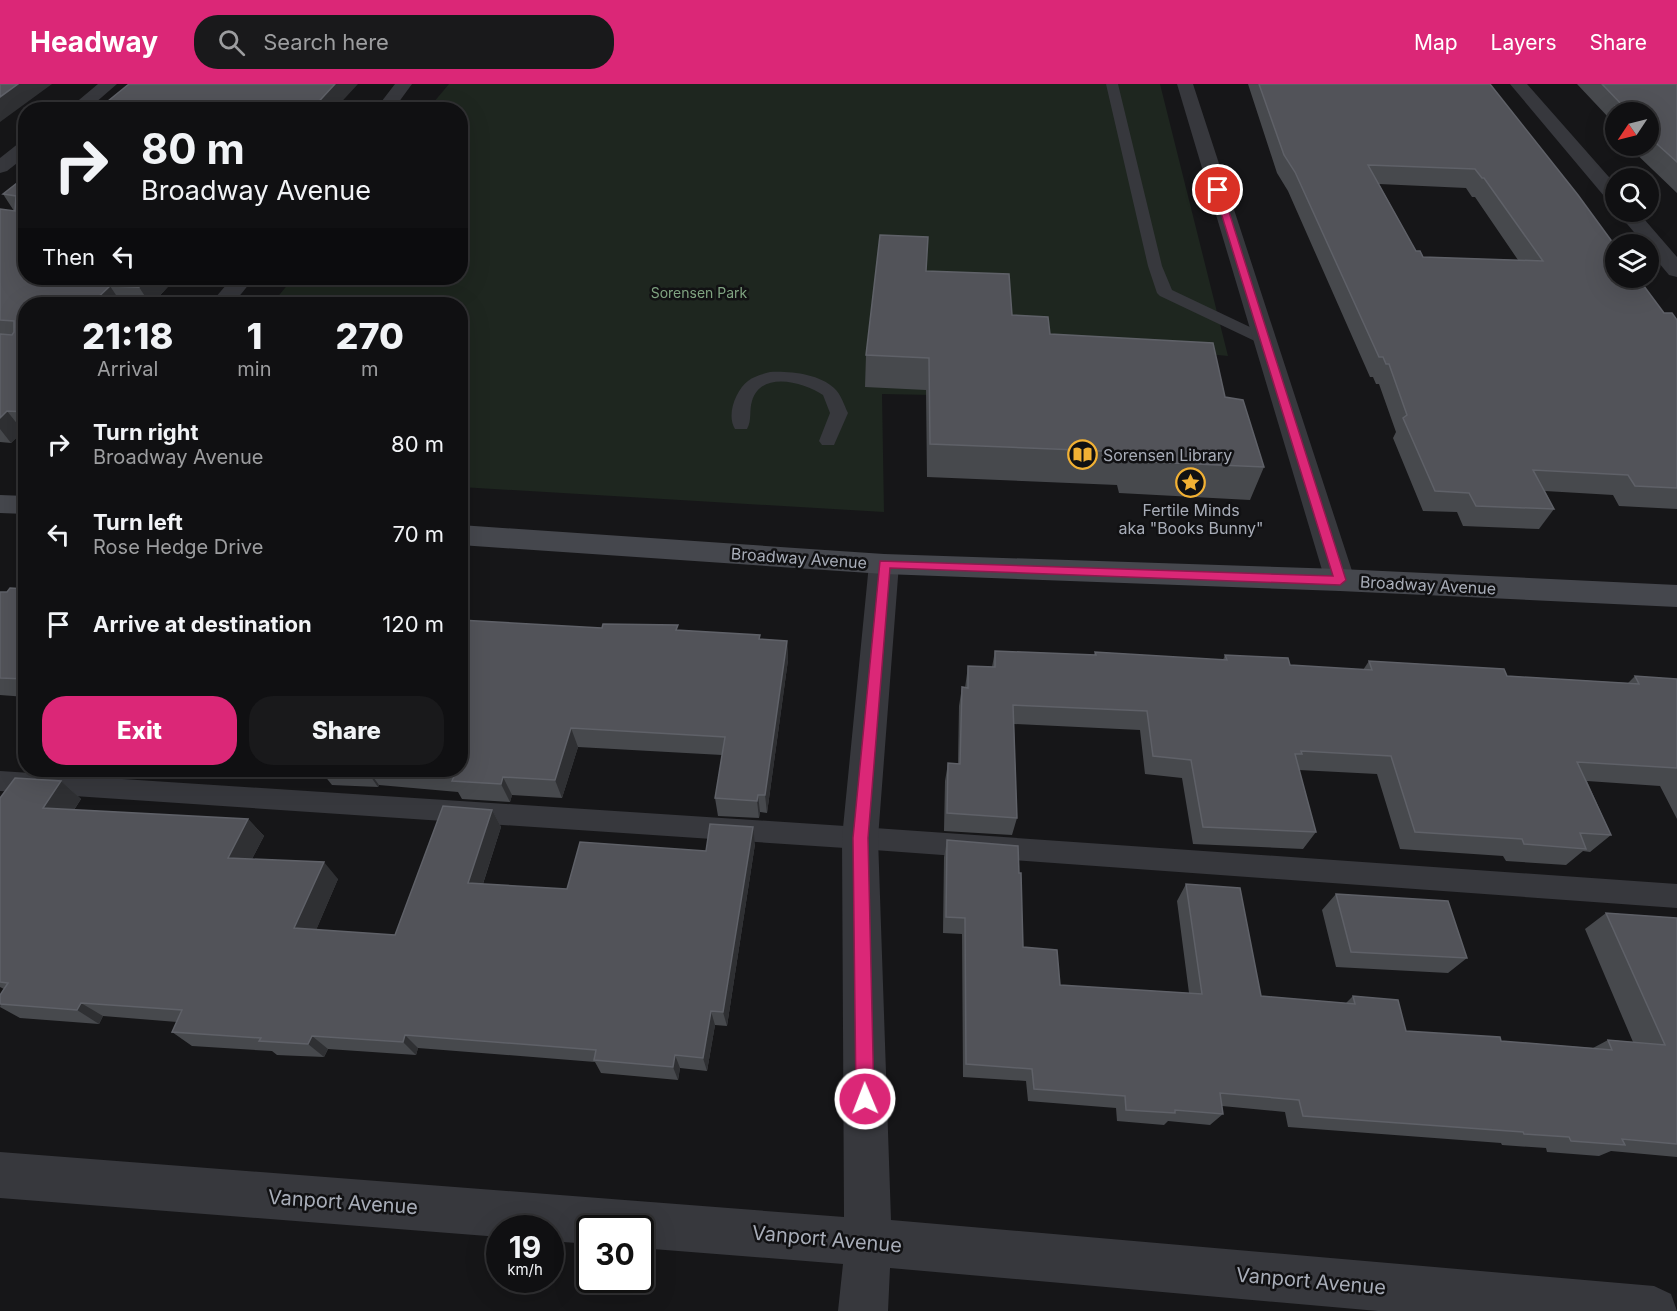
<!DOCTYPE html>
<html lang="en">
<head>
<meta charset="utf-8">
<style>
  :root { --surface:#101012; --page:#19191b; --text:#f1f3f6; --muted:#9c9d9f; --line:#303032; --accent:#db2777 }
  body { margin:0; font-family:Inter,sans-serif; background:var(--page); color:var(--text); height:100vh; display:flex; flex-direction:column; font-size:22px; white-space:nowrap }
  * { box-sizing:border-box; margin:0 }
  p { font-size:20px; color:var(--muted) }
  .icon { flex:none; width:33px; height:33px; fill:none; stroke:currentColor; stroke-width:2; stroke-linecap:round; stroke-linejoin:round }
  .map { position:relative; flex:1; overflow:hidden }
  .panel { position:absolute; left:18px; top:213px; width:450px; height:480px; display:flex; flex-direction:column; background:var(--surface); border-radius:24px; box-shadow:0 6px 24px #0002,0 0 0 2px var(--line) }
  .panel>* { flex:none }
  .top-card { position:absolute; left:18px; top:18px; width:450px; height:183px; border-radius:24px; box-shadow:0 6px 24px #0002,0 0 0 2px var(--line); background:#101012; color:var(--text); overflow:hidden }
  .needle { width:39px; rotate:235deg }
  .fabs { position:absolute; left:1605px; top:18px; display:grid; gap:12px }
  .fabs a { display:grid; place-items:center; width:54px; height:54px; border-radius:50%; background:var(--surface); box-shadow:0 6px 24px #0002,0 0 0 2px var(--line); font-size:30px }
  .speed { position:absolute; left:486px; top:1131px; display:flex; gap:12px; font-size:30px; font-weight:700; text-align:center }
  .speed>* { display:grid; place-content:center; width:78px; height:78px; border-radius:50%; background:var(--surface); box-shadow:0 6px 24px #0002,0 0 0 2px var(--line); line-height:1 }
  .speed small { font-size:15px; font-weight:400 }
  .speed .limit { border:3px solid #111; border-radius:9px; background:#fff; color:#111 }
  .pin { position:absolute; display:grid; place-items:center; width:51px; height:51px; color:#fff; margin:-26px; border:3px solid #fff; border-radius:50%; box-shadow:0 2px 6px #0007 }
  .me { position:absolute; width:66px; margin:-33px; rotate:359deg; stroke-linejoin:round; filter:drop-shadow(0 0 4px #0008) }
  .turn { display:flex; align-items:center; gap:21px; height:126px; padding:0 24px; font-size:27px }
  .turn .icon { width:78px; height:78px; stroke-width:2.5 }
  .turn b { display:block; font-size:42px; line-height:51px }
  .then { display:flex; align-items:center; height:57px; padding:0 24px; background:#0003; gap:12px; font-size:22px }
  .eta { display:flex; justify-content:space-evenly; align-items:center; height:102px; text-align:center }
  .eta b { font-size:36px; font-weight:800; line-height:42px }
  .button { display:flex; gap:12px; margin-top:auto; padding:12px 24px }
  .button a { flex:1; height:69px; border-radius:24px; background:var(--accent); color:#fff; font-size:24px; font-weight:800; line-height:69px; text-align:center }
  .button a+a { background:var(--page); color:var(--text) }
  ul { padding:0; list-style:none }
  li { display:flex; align-items:center; gap:18px; height:90px; padding:0 24px }
  li div { flex:1 }
  li b { display:block; font-size:22px }
  li em { font-style:normal }
  header { display:flex; align-items:center; gap:36px; box-sizing:border-box; height:84px; padding:0 30px; background:var(--accent); color:#fff }
  header strong { font-size:28px }
  nav { display:flex; gap:33px; margin-inline-start:auto; font-size:21px }
  .search { width:420px; height:54px; background:var(--page); display:flex; align-items:center; gap:15px; box-sizing:border-box; padding:0 21px; border-radius:24px; color:var(--muted); font-size:22px }
  .map>svg:first-child { display:block }
</style>
</head>
<body>
<header>
<strong>Headway</strong>
<div class="search"><svg class="icon" aria-label="search" viewBox="0 0 24 24"><circle cx="10" cy="10" r="6"/><path d="M15 15l6 6"/></svg>Search here</div>
<nav><a>Map</a><a>Layers</a><a>Share</a></nav>
</header>
<div class="map">
<svg width="1677" height="1227" viewBox="0 0 1677 1227">
  <rect width="100%" height="100%" fill="#161618"/>
  <path fill="#1e261f" d="M449,0H1160L1228,272L1076,257L1085,314L882,310L884,428L461,403L460,220H272L293,194H460V26L428,25Z"/>
  <g fill="none" stroke-linecap="round" stroke-linejoin="round">
    <path fill="#37383d" fill-rule="evenodd" d="M1106,0H1118L1162,182L1172,206L1271,253L1273,256L1271,259H1259L1160,212L1157,209L1148,182Z
      M770,288C790,287 819,290 834,304C841,310 844,321 848,329L834,361H822L819,357L830,329L823,311C804,298 761,286 752,317C749,326 752,337 747,345H735C726,331 736,306 748,297C754,292 763,290 770,288Z
      M0,687L860,743L1677,800V824L860,765L0,707Z"/>
    <path fill="#37383d" fill-rule="evenodd" d="M98,0H117L87,26H67Z
      M395,0H412L393,26H375Z
      M1177,0H1193L1355,496L1351,504L1340,507L1329,504L1325,496Z
      M1510,0H1527L1616,101V120L1609,118Z
      M26,58V72L7,87L0,89V74L19,59Z
      M1617,128H1638L1677,173V193L1669,191L1648,166V160H1644Z
      M232,194H254L233,220H210Z
      M884,470L894,473L899,480L878,754L891,1136L1654,1202L1671,1210L1677,1227H1378L890,1184L888,1227H838L843,1180L640,1164V1144H590V1160L550,1157V1144H500V1153L0,1114V1068L844,1133L842,754L869,480L874,473Z"/>
    <path fill="#45474d" fill-rule="evenodd" d="M0,411L26,412V430L0,429Z
      M460,441L884,470L1340,485L1677,501V523L1340,507L884,490L460,461Z"/>
  </g>
  <path fill="#47494d" fill-rule="evenodd" d="M1248,0H1490L1651,212L1664,229L1677,236V425L1619,422L1613,411L1545,407L1554,425L1539,445L1463,442L1457,428L1423,427L1393,354L1396,348L1379,300H1376L1373,293H1370L1288,107L1277,89ZM1379,100L1466,104L1472,113H1475L1518,176L1423,173L1416,167Z
    M1577,0H1677V109L1628,62H1648V28H1616V50L1605,40L1609,34Z
    M26,81V194H176L152,220H26V347H23L11,359L0,358V125L14,127L3,110L24,93L20,86Z
    M1012,231L1050,250L1225,313L1264,383L1250,416L1119,409L1117,401L927,393L926,306L865,303L866,271Z
    M26,505V613L0,611V508H7Z
    M602,544L679,546L761,555L787,557L788,576L767,729L760,728L759,734L718,732L715,714L722,671L578,663L562,714L512,711L510,718L462,715L458,708L379,701L378,703L332,701L320,686H460Z
    M995,567L1094,571L1095,568L1223,576L1225,571L1290,581L1363,586L1369,577L1507,592L1628,599L1635,592L1677,595V735L1660,702L1587,697L1611,751L1590,768L1583,767L1566,781L1506,777L1503,772L1400,765L1377,690L1299,686L1316,748L1303,765L1193,760L1182,694L1145,690L1140,646L1014,640L1017,734L1012,751L944,747L945,697L948,679L958,680L959,622L962,603L965,604L968,582L992,583Z
    M49,686H100L96,691L52,688Z
    M61,697L81,715L74,726L248,735L264,752L252,775L338,795L316,846L395,851L492,726L501,743L483,800L567,805L706,767L755,760L727,942L715,941L707,987L680,984L678,996L601,989L595,978L418,964L416,971L328,965L324,973L277,971L272,967L192,962L172,948L177,938L103,932L99,940L20,934L0,923L4,905L0,903V714Z
    M947,756L1023,863L1060,901L1189,909L1177,817L1186,800L1261,912L1346,919L1353,912L1406,947L1501,957L1593,964L1608,956L1633,958L1585,845L1606,829L1677,834V1073L1611,1067L1599,1072L1547,1068L1546,1064L1502,1061L1501,1059L1288,1043L1285,1028L1222,1022L1223,1030L1210,1041L1168,1037L1164,1041L1117,1037L1116,1024L1028,1017L1026,997L963,993L962,850L943,849L944,773Z
    M1336,810L1467,874L1448,889L1336,883L1322,826Z"/>
  <path fill="#2f3033" d="M18,0H52L0,38V13Z
    M335,0H358L334,26H311Z
    M148,194H176L152,220H150L139,203Z
    M110,202L122,220H91Z
    M7,327L23,347L11,359L0,345V334Z
    M787,557L788,576L767,729L765,711Z
    M571,644L578,663L562,714L555,696Z
    M90,686H100L96,691Z
    M366,686H368L379,701L378,703Z
    M503,693L512,711L510,718L501,700Z
    M61,697L81,715L64,741L43,724Z
    M758,711L760,728L759,734L757,717Z
    M492,726L501,743L478,815L468,799Z
    M248,735L264,752L244,790L228,774Z
    M753,743L755,760L727,942L723,928Z
    M324,778L338,795L310,860L294,844Z
    M81,919L103,932L99,940L77,926Z
    M711,927L715,941L707,987L703,974Z
    M405,951L418,964L416,971L403,958Z
    M312,952L328,965L324,973L308,960Z
    M675,971L680,984L678,996L673,983Z"/>
  <path fill="#525359" stroke="#5f6168" stroke-width="1.5" fill-rule="evenodd" d="M0,0H18L0,13Z
    M129,0H335L311,26H97Z
    M1259,0H1490L1578,111L1616,163V194H1638L1664,229H1672L1677,236V404L1635,402L1628,391L1533,386L1554,425L1476,422L1469,409L1435,407L1403,334L1407,331L1389,280H1386L1383,273H1379L1295,88L1284,71ZM1368,81L1475,85L1482,94H1484L1543,177L1423,173L1420,167H1416Z
    M1602,0H1677V78L1648,52V28H1622L1616,22L1624,23Z
    M26,81V86H20Z
    M26,92V194H148L139,203L110,202L91,220H26V328L7,327L0,334V250L12,251L14,248V237L0,236V125L15,127L16,112L3,110Z
    M880,151L928,153L926,187L1009,190L1012,231L1048,233L1050,250L1213,259L1225,313L1243,316L1264,383L1128,377L1126,368L930,360L929,274L866,271Z
    M10,504L26,505V595L0,594V508H7Z
    M460,536L602,544L603,540L678,541L676,546L760,551L759,555L787,557L765,711H758L757,717L715,714L725,653L571,644L555,696L503,693L501,700L452,697L455,690L395,686H460Z
    M995,567L1096,571L1095,568L1227,576L1225,571L1288,574L1290,581L1372,586L1369,577L1504,585L1507,592L1639,600L1635,592L1677,595V684L1577,678L1611,751L1580,749L1586,765L1524,760L1522,755L1415,748L1391,672L1301,667L1302,670H1295L1316,748L1203,743L1191,676L1153,672L1147,627L1013,621L1017,734L947,729L948,679L960,680L962,603L968,604V582L995,583Z
    M15,694L61,697L43,724L248,735L228,774L324,778L294,844L395,851L443,722L492,726L468,799L567,805L580,758L706,767L710,740L753,743L723,928L711,927L703,974L675,971L673,983L594,976L596,966L405,951L403,958L312,952L308,960L259,957L261,954L172,948L182,926L81,919L77,926L0,920V911L8,899L0,898V714Z
    M947,756L1018,762L1019,789H1021L1023,863L1057,866L1060,901L1202,910L1186,800L1240,804L1261,912L1355,920L1353,912L1398,916L1406,947L1500,953L1501,957L1612,966L1608,956L1665,961L1606,829L1677,834V1060L1622,1055L1625,1061L1571,1057L1569,1053L1524,1050L1523,1048L1303,1032L1299,1016L1220,1009L1223,1030L1175,1026V1029L1126,1026L1125,1012L1034,1005L1032,985L966,980L965,834L946,833Z
    M1336,810L1448,817L1467,874L1351,868Z"/>
  <path fill="#db2777" stroke="#8e194d" stroke-width="1.5" d="M1218,104L1222,106L1346,496L1340,501L890,484L868,754L874,1015L872,1021L865,1024L859,1021L856,1015L853,754L880,477L1333,492L1214,106Z"/>
  <defs>
    <symbol id="library-ring" viewBox="-11 -11 22 22"><circle r="9.5" fill="#111113" stroke="#f2b134" stroke-width="1.5"/><path d="M-6-4Q-3-5.5-.7-3.5V5Q-3 3-6 4ZM6-4Q3-5.5 .7-3.5V5Q3 3 6 4Z" fill="#f2b134"/></symbol>
    <symbol id="sight-ring" viewBox="-11 -11 22 22"><circle r="9.5" fill="#111113" stroke="#f2b134" stroke-width="1.5"/><path d="M0-6L1.8-2.2L6-1.7L2.9 1.2L3.7 5.4L0 3.3L-3.7 5.4L-2.9 1.2L-6-1.7L-1.8-2.2Z" fill="#f2b134"/></symbol>
  </defs>
  <g fill-rule="evenodd">
    <use href="#library-ring" x="1066" y="354" width="33" height="33"/>
    <use href="#sight-ring" x="1174" y="382" width="33" height="33"/>
  </g>
  <g text-anchor="middle" dominant-baseline="central" stroke-width="5" stroke-linejoin="round" paint-order="stroke">
    <g font-size="14" fill="#7fa381" stroke="#111113">
      <text x="699" y="208">Sorensen Park</text>
    </g>
    <g font-size="16" fill="#a8adb8" stroke="#111113" text-anchor="start">
      <text x="1103" y="371">Sorensen Library</text>
      <text x="1191" y="426" text-anchor="middle">Fertile Minds<tspan x="1191" dy="18">aka "Books Bunny"</tspan></text>
    </g>
    <g font-size="16" fill="#a8adb8" stroke="#111113">
      <text transform="translate(799 474) rotate(4)">Broadway Avenue</text>
      <text transform="translate(1428 501) rotate(3)">Broadway Avenue</text>
    </g>
    <g font-size="20" fill="#a8adb8" stroke="#111113">
      <text transform="translate(343 1118) rotate(4)">Vanport Avenue</text>
      <text transform="translate(827 1155) rotate(5)">Vanport Avenue</text>
      <text transform="translate(1311 1197) rotate(5)">Vanport Avenue</text>
    </g>
  </g>
</svg>
<div class="fabs">
<a><svg class="needle" viewBox="-14 -14 28 28"><path d="M0-13l5 13h-10z" fill="#e53935"/><path d="M0 13l5-13h-10z" fill="#9c9d9f"/></svg></a>
<a><svg class="icon" aria-label="search" viewBox="0 0 24 24"><circle cx="10" cy="10" r="6"/><path d="M15 15l6 6"/></svg></a>
<a><svg class="icon" aria-label="layers" viewBox="0 0 24 24"><path d="M12 4l9 5-9 5-9-5zM3 14l9 5 9-5"/></svg></a>
</div>
<div class="speed"><div>19<small>km/h</small></div><div class="limit">30</div></div>
<div class="pin" style="left:1218px;top:106px;background:#d93025"><svg class="icon" aria-label="arrive" viewBox="0 0 24 24"><path d="M6 21V4h12l-3 4 3 4H6"/></svg></div>
<svg class="me" style="left:865px;top:1015px" viewBox="-20 -20 40 40"><circle r="17" fill="#db2777" stroke="#fff" stroke-width="3"/><path d="M0-11L8 9 0 5-8 9z" fill="#fff"/></svg>
<div class="top-card">
<div class="turn"><svg class="icon" aria-label="right" viewBox="0 0 24 24"><path d="M7 20v-9h11M14 6l5 5-5 5"/></svg><div><b>80 m</b>Broadway Avenue</div></div>
<div class="then">Then<svg class="icon" aria-label="left" viewBox="0 0 24 24"><path d="M17 20v-9H6M10 6l-5 5 5 5"/></svg></div>
</div>
<section class="panel">
<div class="eta">
<div><b>21:18</b><p>Arrival</p></div>
<div><b>1</b><p>min</p></div>
<div><b>270</b><p>m</p></div>
</div>
<ul>
<li><svg class="icon" aria-label="right" viewBox="0 0 24 24"><path d="M7 20v-9h11M14 6l5 5-5 5"/></svg><div><b>Turn right</b><p>Broadway Avenue</p></div><em>80 m</em></li>
<li><svg class="icon" aria-label="left" viewBox="0 0 24 24"><path d="M17 20v-9H6M10 6l-5 5 5 5"/></svg><div><b>Turn left</b><p>Rose Hedge Drive</p></div><em>70 m</em></li>
<li><svg class="icon" aria-label="arrive" viewBox="0 0 24 24"><path d="M6 21V4h12l-3 4 3 4H6"/></svg><div><b>Arrive at destination</b></div><em>120 m</em></li>
</ul>
<div class="button"><a>Exit</a><a>Share</a></div>
</section>
</div>
</body>
</html>
